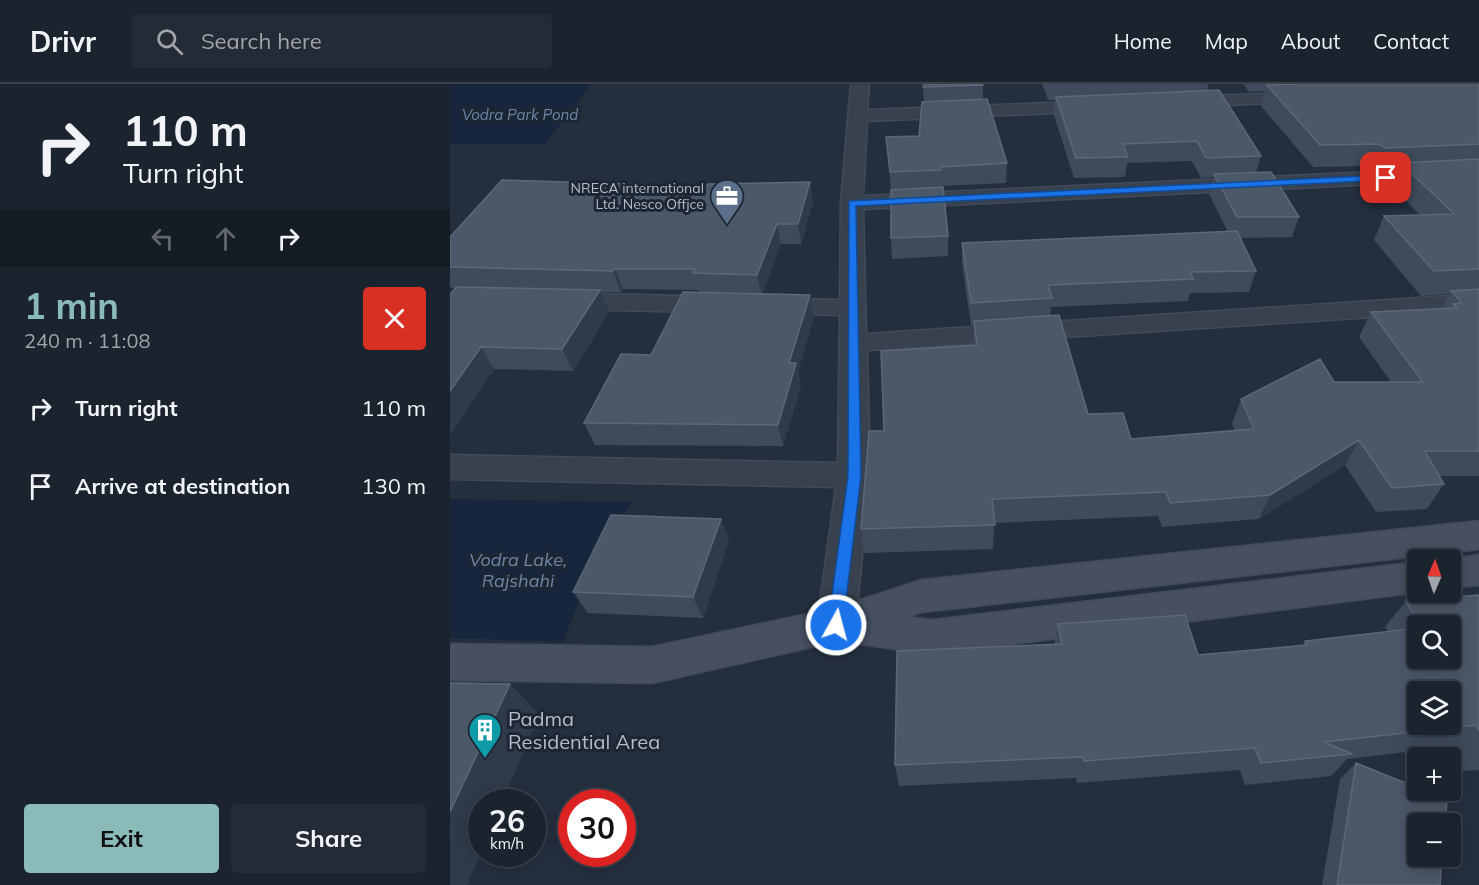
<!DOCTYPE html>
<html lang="en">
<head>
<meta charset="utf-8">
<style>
  :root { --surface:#1b232e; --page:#242b36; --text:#f1f3f6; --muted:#a0a4aa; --line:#39404a; --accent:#8bbbb9 }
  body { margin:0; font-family:Mulish,sans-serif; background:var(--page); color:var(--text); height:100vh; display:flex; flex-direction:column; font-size:22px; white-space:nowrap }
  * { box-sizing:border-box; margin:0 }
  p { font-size:20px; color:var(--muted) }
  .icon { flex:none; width:33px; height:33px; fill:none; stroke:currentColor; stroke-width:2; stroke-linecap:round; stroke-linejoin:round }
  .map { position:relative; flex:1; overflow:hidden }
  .drawer { display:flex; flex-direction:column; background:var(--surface); width:450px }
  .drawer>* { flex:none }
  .banner { background:#1b232e; color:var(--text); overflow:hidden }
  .needle { width:39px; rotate:2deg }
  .fabs { position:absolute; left:957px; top:465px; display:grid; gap:12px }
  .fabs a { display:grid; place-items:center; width:54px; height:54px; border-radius:6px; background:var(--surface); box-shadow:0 3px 15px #0003,0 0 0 2px var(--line); font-size:30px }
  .speed { position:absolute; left:18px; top:705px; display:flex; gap:12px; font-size:30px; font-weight:700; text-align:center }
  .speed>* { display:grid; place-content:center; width:78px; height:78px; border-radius:50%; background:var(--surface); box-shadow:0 3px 15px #0003,0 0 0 2px var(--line); line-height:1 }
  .speed small { font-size:15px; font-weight:400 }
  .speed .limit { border:9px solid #d22; background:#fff; color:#111 }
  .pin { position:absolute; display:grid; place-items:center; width:51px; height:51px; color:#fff; margin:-26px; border-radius:12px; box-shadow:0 3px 9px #0006 }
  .me { position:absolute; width:66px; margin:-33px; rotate:7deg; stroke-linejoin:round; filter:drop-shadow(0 0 4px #0008) }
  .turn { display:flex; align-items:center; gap:21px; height:126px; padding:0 24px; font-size:27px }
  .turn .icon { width:78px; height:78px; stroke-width:2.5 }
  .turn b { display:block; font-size:42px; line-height:51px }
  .lanes { display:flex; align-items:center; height:57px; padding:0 24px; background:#0003; justify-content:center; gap:30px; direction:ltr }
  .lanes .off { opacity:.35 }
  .round { display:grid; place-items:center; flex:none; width:63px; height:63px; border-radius:6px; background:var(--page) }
  .head { display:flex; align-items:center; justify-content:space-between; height:102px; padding:0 24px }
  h1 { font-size:36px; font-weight:700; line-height:45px; color:var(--accent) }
  .primary-button { display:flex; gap:12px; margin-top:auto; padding:12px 24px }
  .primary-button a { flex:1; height:69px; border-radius:6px; background:var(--accent); color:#111; font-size:24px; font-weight:700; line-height:69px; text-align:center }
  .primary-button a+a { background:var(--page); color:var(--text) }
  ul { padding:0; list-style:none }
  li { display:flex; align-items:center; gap:18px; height:78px; padding:0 24px }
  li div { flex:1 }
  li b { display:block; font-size:22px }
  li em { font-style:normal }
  header { display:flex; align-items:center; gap:36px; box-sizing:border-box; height:84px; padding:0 30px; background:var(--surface); border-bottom:2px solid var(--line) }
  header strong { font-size:28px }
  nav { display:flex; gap:33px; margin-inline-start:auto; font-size:21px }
  .search { width:420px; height:54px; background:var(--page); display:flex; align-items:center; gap:15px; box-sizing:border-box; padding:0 21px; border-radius:6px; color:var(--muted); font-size:22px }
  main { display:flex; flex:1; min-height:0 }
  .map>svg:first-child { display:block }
</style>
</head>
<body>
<header>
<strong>Drivr</strong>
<div class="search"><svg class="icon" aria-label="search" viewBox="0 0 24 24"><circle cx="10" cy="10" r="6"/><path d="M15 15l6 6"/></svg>Search here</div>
<nav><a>Home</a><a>Map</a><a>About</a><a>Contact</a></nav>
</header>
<main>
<section class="drawer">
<div class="banner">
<div class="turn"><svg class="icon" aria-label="right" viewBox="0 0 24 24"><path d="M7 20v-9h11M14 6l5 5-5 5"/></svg><div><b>110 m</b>Turn right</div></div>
<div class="lanes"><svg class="icon off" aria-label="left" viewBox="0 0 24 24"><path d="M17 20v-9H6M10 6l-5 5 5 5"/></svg><svg class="icon off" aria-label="ahead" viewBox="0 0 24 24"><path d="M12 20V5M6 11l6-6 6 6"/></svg><svg class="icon" aria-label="right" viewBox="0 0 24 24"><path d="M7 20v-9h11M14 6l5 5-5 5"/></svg></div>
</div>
<div class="head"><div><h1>1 min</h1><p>240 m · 11:08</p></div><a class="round" style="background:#d93025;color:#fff"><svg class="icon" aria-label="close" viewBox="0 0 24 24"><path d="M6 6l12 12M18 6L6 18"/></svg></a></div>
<ul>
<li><svg class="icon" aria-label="right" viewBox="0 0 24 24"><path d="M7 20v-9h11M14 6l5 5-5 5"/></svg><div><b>Turn right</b></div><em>110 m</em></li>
<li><svg class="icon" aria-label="arrive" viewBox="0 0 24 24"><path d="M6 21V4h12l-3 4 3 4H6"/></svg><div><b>Arrive at destination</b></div><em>130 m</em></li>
</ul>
<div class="primary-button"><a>Exit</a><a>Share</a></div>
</section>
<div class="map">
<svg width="1029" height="801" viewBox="0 0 1029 801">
  <rect width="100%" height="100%" fill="#242f3e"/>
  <path fill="#17263c" d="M0,0H141L95,60H0Z
    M0,415L183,418L153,455L113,558L0,554Z"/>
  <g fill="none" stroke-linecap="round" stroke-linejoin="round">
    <defs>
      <path id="street" d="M401,0H419L417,26L651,17L660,22L651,27L417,37L413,112L1029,83V95L413,125L416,250L1029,210V226L417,266L420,391L405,541L400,553L386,558L372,553L367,541L386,403L0,395V371L388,379L390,231L110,225L101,222L97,217L101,212L110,209L390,216L391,119Z
        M857,8L863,9L866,13L863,17L732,23L723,18L732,13Z"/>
      <path id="secondary" d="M1029,437V465L472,528L457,533L483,536L968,478V508L483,570L388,557L202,599L0,596V560L202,563L386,524L472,496Z
        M1029,471V501L1000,504V476H996Z"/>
    </defs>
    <use href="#street" stroke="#414a57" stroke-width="3"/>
    <use href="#secondary" stroke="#414a57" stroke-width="3"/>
    <use href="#street" fill="#38414e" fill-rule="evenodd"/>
    <use href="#secondary" fill="#465061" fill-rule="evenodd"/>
  </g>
  <path fill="#3f4b5c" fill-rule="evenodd" d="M533,0V16L557,79L556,99L491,102L498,152V172L442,175L441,154V106L436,53L469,52L474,18L473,3Z
    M592,0H758L757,6L811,72L806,88L849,133L842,153L790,154L806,187L799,208L740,209L738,217L601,223L600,232L638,330L681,355L785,347L782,340L791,315L884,298H941L909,253L921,228L991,225L999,210L971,212L924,156L934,132L970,131L941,102L949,85L926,86L920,82L863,83L811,22L815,7L799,8L793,0H1029V392H989L994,400L977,425L926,428L895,381L809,435L712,443L708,432L544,439L543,465L414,469L411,445L434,347L523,261L524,241H521L512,180V159L778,148L759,110L764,93L751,94L742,77L677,79L675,93L624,94L604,31L605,16H598Z
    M363,118L351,160H331L312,210L360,211L364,233L348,287L351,301L333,362L145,361L134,339L201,271L249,209L248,206L173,205L171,208H150L159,228L123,287L44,285L0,351L6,204H0V153Z
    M279,456L253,534L138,529L123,508Z
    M1029,511V686L1011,687L999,663L897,675L881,692L795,701L790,686L627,699L626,694L449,702L445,681L604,560L608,540L748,571L853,561L855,557L938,547L935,543L956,517ZM968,542H1000L968,574Z
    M906,679L990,801H872L890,695Z"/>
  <path fill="#2f3b4b" d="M360,98L363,118L351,160L348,140Z
    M327,140L331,160L312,212L307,191Z
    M165,185L173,205L171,208L163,187Z
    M150,206L159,228L123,287L112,265Z
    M360,211L364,233L348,287L351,301L333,362L328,341L339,279Z
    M31,263L44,285L0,351V307Z
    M909,356L895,381L809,435L820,411Z
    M271,435L279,456L253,534L243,513Z
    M60,600L90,631L52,718H32V767L17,801H0V728Z"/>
  <path fill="#4b5868" stroke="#5c6777" stroke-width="1.5" fill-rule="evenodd" d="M474,0H533V1L473,3Z
    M849,0H1029V60L935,64L929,60L870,61L817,1Z
    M769,6L811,72L756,74L747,57L673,60L678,73L626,74L606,13Z
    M537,15L557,79L491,83V86L440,88L436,53L469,52L472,18Z
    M1029,75V185L984,187L934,132L1004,130L951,79Z
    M821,88L849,133H787L764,90Z
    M52,96L257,102L258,100L360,98L348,140H327L307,191L243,189L245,185H165L163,187L0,183V153Z
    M493,103L498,152L441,154V106Z
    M787,147L806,187L740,188L743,195L598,201L602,214L521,219L512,159Z
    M6,203L150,206L112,265L31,263L0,307V211Z
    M1029,205V367H975L994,400L942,404L909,356L820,411L720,419L716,408L542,415L545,441L411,445L419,347H434L431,267L527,261L524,237L609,231L638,330L673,329L681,355L804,345L791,315L870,275L884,298H973L921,228L1007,224L1003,220L1012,219L1001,207Z
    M233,208L360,211L339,279H346L328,341L134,339L171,270L201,271Z
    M161,431L271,435L243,513L123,508Z
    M1029,511V647L1026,641L874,658L902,670L811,679L805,664L634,677L633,673L445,681L447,567L612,560L608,540L735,531L748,571L857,561L855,557L968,544V574H1000V542H970L956,517ZM968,608H1000V640H968Z
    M0,599L60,600L0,728Z
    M906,679L968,704V706H972L997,717L995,740H968V772H992L990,801H887Z"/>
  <path fill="#1a73e8" stroke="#114b97" stroke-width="1.5" d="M936,91L939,96L406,122L411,392L393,541L391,546H380L378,541L398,392L399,117Z"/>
  <defs>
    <symbol id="office-pin" viewBox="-11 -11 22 30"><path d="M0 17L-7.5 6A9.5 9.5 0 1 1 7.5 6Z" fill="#5c6f8a" stroke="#1d2633"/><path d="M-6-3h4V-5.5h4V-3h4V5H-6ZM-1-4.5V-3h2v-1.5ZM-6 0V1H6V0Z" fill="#fff"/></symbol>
    <symbol id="building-pin" viewBox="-11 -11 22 30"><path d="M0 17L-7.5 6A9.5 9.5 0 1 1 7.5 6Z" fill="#0f9aa8" stroke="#1d2633"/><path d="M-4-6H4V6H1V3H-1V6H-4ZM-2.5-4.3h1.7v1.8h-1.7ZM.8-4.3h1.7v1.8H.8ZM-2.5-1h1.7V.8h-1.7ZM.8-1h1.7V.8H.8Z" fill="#fff"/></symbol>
  </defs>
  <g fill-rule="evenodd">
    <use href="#office-pin" x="258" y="93" width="38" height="52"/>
    <use href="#building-pin" x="16" y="627" width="38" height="52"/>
  </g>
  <g text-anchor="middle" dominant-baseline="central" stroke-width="6" stroke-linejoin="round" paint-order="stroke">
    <g font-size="14" fill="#b4bcc9" stroke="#1d2633" text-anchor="end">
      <text x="254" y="104">NRECA international<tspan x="254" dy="16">Ltd. Nesco Offjce</tspan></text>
    </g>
    <g font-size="15" font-style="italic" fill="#6d86a8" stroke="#1d2633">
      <text x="70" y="30">Vodra Park Pond</text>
    </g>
    <g font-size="18" font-style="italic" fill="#6d86a8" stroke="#1d2633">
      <text x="68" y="475">Vodra Lake,<tspan x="68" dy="21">Rajshahi</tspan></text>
    </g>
    <g font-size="20" fill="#b4bcc9" stroke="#1d2633" text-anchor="start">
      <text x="58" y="634">Padma<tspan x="58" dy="23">Residential Area</tspan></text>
    </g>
  </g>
</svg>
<div class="fabs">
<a><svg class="needle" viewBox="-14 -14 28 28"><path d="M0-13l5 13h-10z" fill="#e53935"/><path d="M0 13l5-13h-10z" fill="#a0a4aa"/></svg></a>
<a><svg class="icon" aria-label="search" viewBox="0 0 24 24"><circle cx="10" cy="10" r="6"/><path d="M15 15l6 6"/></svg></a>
<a><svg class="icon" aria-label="layers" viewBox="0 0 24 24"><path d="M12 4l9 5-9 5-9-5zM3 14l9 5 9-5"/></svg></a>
<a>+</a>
<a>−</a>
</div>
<div class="speed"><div>26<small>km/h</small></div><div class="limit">30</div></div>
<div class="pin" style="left:936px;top:94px;background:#d93025"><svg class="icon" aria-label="arrive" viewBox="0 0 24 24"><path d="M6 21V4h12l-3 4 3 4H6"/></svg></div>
<svg class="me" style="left:386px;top:541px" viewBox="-20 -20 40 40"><circle r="17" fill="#1a73e8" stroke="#fff" stroke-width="3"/><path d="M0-11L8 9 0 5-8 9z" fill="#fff"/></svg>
</div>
</main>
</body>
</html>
